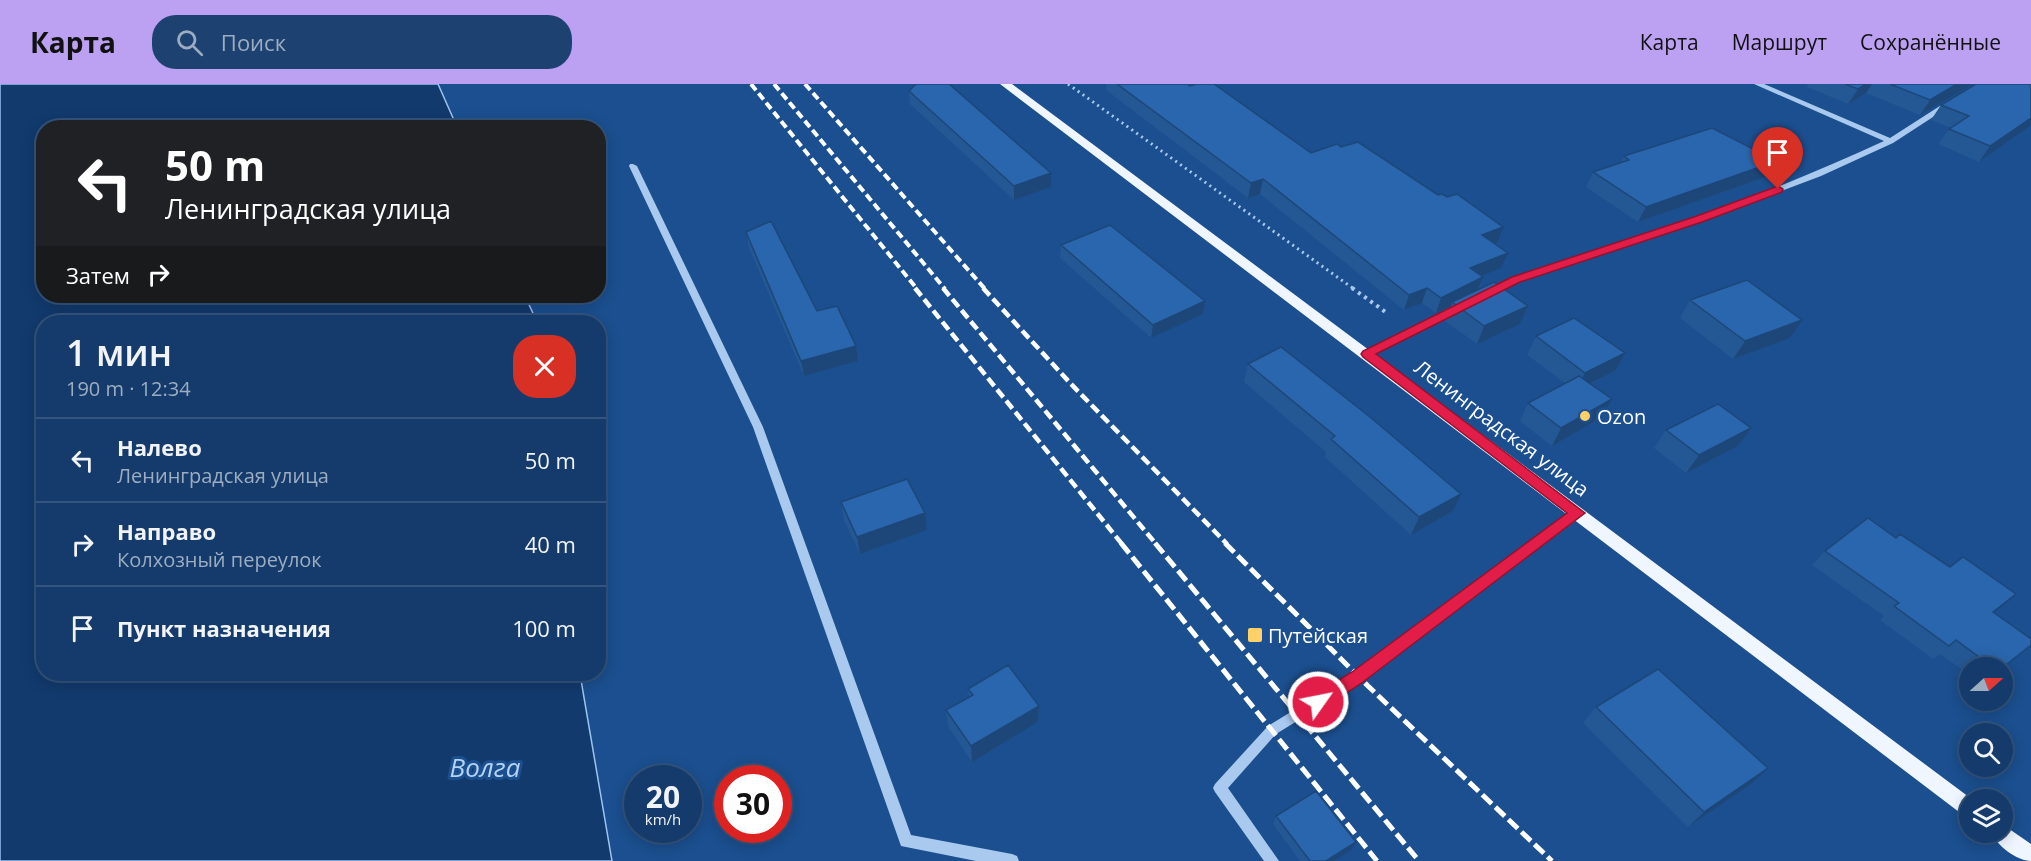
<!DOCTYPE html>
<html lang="ru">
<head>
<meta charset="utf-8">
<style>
  :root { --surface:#143b6b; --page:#1d4271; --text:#f1f3f6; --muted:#9dadc1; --line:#33557e; --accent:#bca0f2 }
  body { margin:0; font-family:"Open Sans",sans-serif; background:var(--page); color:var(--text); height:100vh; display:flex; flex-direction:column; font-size:22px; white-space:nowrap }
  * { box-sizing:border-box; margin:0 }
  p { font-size:20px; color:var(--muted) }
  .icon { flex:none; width:33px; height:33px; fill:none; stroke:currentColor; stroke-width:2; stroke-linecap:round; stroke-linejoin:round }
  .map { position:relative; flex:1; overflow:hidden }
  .drawer { position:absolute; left:36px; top:231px; width:570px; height:366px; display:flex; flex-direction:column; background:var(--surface); border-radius:24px; box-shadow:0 3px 15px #0003,0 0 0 2px var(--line) }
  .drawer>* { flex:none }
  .guide { position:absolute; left:36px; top:36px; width:570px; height:183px; border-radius:24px; box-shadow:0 3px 15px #0003,0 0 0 2px var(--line); background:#202124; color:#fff; overflow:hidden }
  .needle { width:39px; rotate:69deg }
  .controls { position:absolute; left:1959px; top:573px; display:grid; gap:12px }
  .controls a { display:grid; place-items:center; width:54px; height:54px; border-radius:50%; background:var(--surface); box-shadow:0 3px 15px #0003,0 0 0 2px var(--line); font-size:30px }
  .speed { position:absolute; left:624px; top:681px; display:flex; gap:12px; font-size:30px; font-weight:700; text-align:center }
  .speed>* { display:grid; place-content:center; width:78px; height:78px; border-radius:50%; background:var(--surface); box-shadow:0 3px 15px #0003,0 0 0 2px var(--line); line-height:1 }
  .speed small { font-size:15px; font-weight:400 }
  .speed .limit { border:9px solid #d22; background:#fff; color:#111 }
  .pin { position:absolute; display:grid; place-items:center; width:51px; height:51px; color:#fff; margin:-62px -26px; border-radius:50% 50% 50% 0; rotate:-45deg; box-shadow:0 0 6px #0007 }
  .pin .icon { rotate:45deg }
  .me { position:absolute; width:66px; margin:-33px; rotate:57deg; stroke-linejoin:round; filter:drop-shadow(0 0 4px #0008) }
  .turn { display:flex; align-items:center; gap:21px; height:126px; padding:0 30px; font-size:27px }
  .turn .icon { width:78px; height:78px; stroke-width:2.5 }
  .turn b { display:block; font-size:42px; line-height:51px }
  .then { display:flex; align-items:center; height:57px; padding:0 30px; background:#0003; gap:12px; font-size:22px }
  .round { display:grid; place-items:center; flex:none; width:63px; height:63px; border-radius:24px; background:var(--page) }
  .headline { display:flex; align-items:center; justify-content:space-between; height:102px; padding:0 30px }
  h1 { font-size:36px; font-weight:600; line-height:45px }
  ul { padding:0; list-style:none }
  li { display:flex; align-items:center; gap:18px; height:84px; padding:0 30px; border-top:2px solid var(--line) }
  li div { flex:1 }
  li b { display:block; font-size:22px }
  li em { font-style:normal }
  header { display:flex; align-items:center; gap:36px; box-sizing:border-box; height:84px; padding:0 30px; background:var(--accent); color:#111 }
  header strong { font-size:28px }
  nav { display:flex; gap:33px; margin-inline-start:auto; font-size:21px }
  .search { width:420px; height:54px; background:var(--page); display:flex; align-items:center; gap:15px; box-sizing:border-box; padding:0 21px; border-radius:24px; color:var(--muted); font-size:22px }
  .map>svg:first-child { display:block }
</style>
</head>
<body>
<header>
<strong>Карта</strong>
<div class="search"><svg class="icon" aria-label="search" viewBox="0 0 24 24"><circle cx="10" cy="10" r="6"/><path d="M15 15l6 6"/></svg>Поиск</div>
<nav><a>Карта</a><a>Маршрут</a><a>Сохранённые</a></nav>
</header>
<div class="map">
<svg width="2031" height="777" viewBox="0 0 2031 777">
  <rect width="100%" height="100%" fill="#1b4f8f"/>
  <path fill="#123a6d" stroke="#9cc4f0" stroke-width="1.5" d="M0,0H438L457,43L44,44V212H525L537,238H44V590H580L612,777H0Z"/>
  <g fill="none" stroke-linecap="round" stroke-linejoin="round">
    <path stroke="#a9c9ee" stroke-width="3" stroke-dasharray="2 4" stroke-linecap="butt" d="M1068,0L1354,205"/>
    <path stroke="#a9c9ee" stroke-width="4" stroke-dasharray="3 4.5" stroke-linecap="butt" d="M1352,204L1387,229"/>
    <path fill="#a9c9ee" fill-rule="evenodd" d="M1754,0H1764L1890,54L1943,20L1950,22L1893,59L1821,92L1701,137L1548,187L1492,209H1486V205C1554,178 1624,157 1693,134C1758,112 1821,86 1884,57Z
      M630,80H633L637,82L763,343L911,751L1012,770L1017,772L1019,777H976L901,762L753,343L629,82Z
      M1459,219L1462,220L1464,222L1462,224L1370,272L1367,273L1362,270L1364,268Z
      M1578,425L1582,426L1583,429L1582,432L1362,597L1276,650L1228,704L1279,777H1264L1215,708L1213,704L1215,700L1268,642L1354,589Z"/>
    <path fill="#f0f6ff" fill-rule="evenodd" d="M1000,0H1012L1973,716H1970V734L1963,731Z
      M2002,740L2031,760V777C2017,777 1996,761 1991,748H2002Z"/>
    <path stroke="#fff" stroke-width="4" stroke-dasharray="8 4" stroke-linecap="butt" d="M751,0L917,205
      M774,0L945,205
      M805,0L985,205"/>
    <path stroke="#fff" stroke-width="4.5" stroke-dasharray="10 4.5" stroke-linecap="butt" d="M915,204L1122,460
      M943,204L1156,460
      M983,204L1071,300L1227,460"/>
    <path stroke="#fff" stroke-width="5" stroke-dasharray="13 5" stroke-linecap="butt" d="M1121,459L1377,777
      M1155,459L1419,777
      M1225,459L1368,602L1552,777"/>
  </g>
  <path fill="#245895" d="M1106,0H1187L1311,69L1498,158L1494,159L1501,184L1481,192L1483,193L1479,205L1528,222L1520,240L1477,260L1445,237L1451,222L1436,229L1422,219L1404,226L1260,110L1248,114L1106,6Z
    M1808,0H1973L1920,31L1866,9L1848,20L1807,3Z
    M909,7L1051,103L1014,116L910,20Z
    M1941,21L2031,41L1979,78L1938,60L1949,45L1951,44L1931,36Z
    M1624,72L1768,92L1638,138L1586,103L1593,88L1621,79Z
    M746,148L817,227L856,262L858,277L804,292L749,164Z
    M1061,161L1203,230L1151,254L1060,174Z
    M1690,216L1790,254L1733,275L1680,234Z
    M1536,252L1615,287L1590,300L1602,333L1552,362L1520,337L1528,319L1565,299L1527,271Z
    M1248,280L1453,427L1411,451L1325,373L1326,368L1244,298Z
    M1666,346L1738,362L1686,389L1654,364Z
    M841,418L927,446L860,470L844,436Z
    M1900,450L2000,524L1994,528L2002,584H1970V591L1940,570L1933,575L1880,536L1884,532L1812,481L1825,467L1896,454Z
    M968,605L1039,622L1038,638L972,678L948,642L946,626L969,613Z
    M1596,623L1751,700L1688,743L1583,639Z
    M1276,732L1351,766L1334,777H1300L1273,740Z"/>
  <path fill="#1d4779" d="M1866,0H1872L1866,9L1848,20L1858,5Z
    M1957,0H1973L1920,31L1930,16Z
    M2031,34V41L1979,78L1990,62Z
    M1777,77L1768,92L1638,138L1646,123Z
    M1051,89V103L1014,116V102Z
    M1263,95L1260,110L1248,114L1251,99Z
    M1503,143L1498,158L1477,166L1482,151Z
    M1508,169L1501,184L1464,199L1470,184Z
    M1483,193L1477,208L1452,218L1451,222L1436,229L1441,214Z
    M1427,204L1422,219L1404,226L1409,211Z
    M1205,217L1203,230L1151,254L1153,241Z
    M1528,222L1520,240L1477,260L1484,242Z
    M1802,236L1790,254L1733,275L1745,257Z
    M856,262L858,277L804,292L801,277Z
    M1625,269L1615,287L1575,307L1585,289Z
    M1612,315L1602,333L1552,362L1561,344Z
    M1751,344L1738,362L1686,389L1699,371Z
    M1461,410L1453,427L1411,451L1419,433Z
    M925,429L927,446L860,470L857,453Z
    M2016,510L2000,524L1977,541L1993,528Z
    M1039,622L1038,638L972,678L971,662Z
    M1768,684L1751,700L1688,743L1704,728Z
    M1356,758L1351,766L1334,777H1326Z"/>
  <path fill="#2a66ad" stroke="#1d4779" stroke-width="1.5" d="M916,0H949L1051,89L1014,102L909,7Z
    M1117,0H1187L1190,2L1196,0H1214L1311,69L1337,60L1341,63L1358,58L1438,111L1442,110L1447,113L1457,110L1503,143L1482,151L1508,169L1470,184L1483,193L1441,214L1427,204L1409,211L1263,95L1251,99Z
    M1845,0H1866L1858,5Z
    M1890,0H1957L1930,16Z
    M1976,0H2031V34L1990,62L1949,45L1969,32L1941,21Z
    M1712,44L1777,77L1646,123L1593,88L1629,76L1624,72Z
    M771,137L817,227L837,222L856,262L801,277L746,148Z
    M1110,141L1205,217L1153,241L1061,161Z
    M1747,196L1802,236L1745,257L1690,216Z
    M1494,198L1528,222L1484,242L1452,218Z
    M1574,234L1625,269L1585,289L1536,252Z
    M1281,263L1370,333L1461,410L1419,433L1331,355L1335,352L1248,280Z
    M1579,292L1612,315L1561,344L1528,319Z
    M1718,320L1751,344L1699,371L1666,346Z
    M907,395L925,429L857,453L841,418Z
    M1868,434L1896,454L1900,450L1950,483L1963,473L2016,510L1993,528L2031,555V561L2002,584H1994L1956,556L1949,562L1894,522L1899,519L1825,467Z
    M1008,581L1039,622L971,662L946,626L973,611L968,605Z
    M1658,585L1768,684L1704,728L1596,623Z
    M1316,707L1356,758L1326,777H1310L1276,732Z"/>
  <path fill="#e11d48" stroke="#92132f" stroke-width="1.5" d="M1778,102L1783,105L1782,108L1702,138L1520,198L1376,270L1585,429L1363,598L1324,624L1318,626L1312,624L1310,618L1312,613L1352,588L1567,429L1363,273L1361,270L1363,267L1512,193L1694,133Z"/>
  <g fill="#ffd166" stroke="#1b4f8f" stroke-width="2">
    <circle cx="1585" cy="332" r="6"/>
    <rect x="1247" y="543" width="16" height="16" rx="3"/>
  </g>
  <g text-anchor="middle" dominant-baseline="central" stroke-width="6" stroke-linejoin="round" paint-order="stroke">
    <g font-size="20" fill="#fff" stroke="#1b4f8f" text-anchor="start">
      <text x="1597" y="332">Ozon</text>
      <text x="1268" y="551">Путейская</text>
    </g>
    <g font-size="20" fill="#fff" stroke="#1b4f8f">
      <text transform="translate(1502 344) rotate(37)">Ленинградская улица</text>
    </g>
    <g font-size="26" font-style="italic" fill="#b5d3f5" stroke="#1b4f8f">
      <text x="485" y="683">Волга</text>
    </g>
  </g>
</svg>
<div class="controls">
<a><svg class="needle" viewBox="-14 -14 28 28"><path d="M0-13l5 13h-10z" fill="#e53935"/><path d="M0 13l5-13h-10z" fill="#9dadc1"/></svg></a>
<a><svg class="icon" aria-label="search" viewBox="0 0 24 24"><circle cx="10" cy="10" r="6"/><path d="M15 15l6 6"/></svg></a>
<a><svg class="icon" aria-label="layers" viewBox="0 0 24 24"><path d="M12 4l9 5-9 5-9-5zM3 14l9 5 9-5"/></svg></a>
</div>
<div class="speed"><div>20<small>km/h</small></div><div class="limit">30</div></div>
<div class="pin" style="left:1778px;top:105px;background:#d93025"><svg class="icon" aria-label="arrive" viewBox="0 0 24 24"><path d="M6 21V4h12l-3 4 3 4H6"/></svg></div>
<svg class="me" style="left:1318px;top:618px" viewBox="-20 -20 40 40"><circle r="17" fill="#e11d48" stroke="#fff" stroke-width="3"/><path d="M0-11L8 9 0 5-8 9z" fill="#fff"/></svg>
<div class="guide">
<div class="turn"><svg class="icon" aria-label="left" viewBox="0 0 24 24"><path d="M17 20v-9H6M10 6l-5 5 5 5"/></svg><div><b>50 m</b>Ленинградская улица</div></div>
<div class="then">Затем<svg class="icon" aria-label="right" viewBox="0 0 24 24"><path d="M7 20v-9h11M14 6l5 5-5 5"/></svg></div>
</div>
<section class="drawer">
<div class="headline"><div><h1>1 мин</h1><p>190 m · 12:34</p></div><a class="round" style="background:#d93025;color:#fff"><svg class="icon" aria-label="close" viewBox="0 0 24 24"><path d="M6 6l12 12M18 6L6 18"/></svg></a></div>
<ul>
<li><svg class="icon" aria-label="left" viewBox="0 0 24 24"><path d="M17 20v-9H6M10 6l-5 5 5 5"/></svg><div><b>Налево</b><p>Ленинградская улица</p></div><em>50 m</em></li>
<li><svg class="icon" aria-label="right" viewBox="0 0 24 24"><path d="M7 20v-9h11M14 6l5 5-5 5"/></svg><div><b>Направо</b><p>Колхозный переулок</p></div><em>40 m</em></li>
<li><svg class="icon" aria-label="arrive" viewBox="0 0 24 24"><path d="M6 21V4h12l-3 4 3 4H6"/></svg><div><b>Пункт назначения</b></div><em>100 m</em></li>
</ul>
</section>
</div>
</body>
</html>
